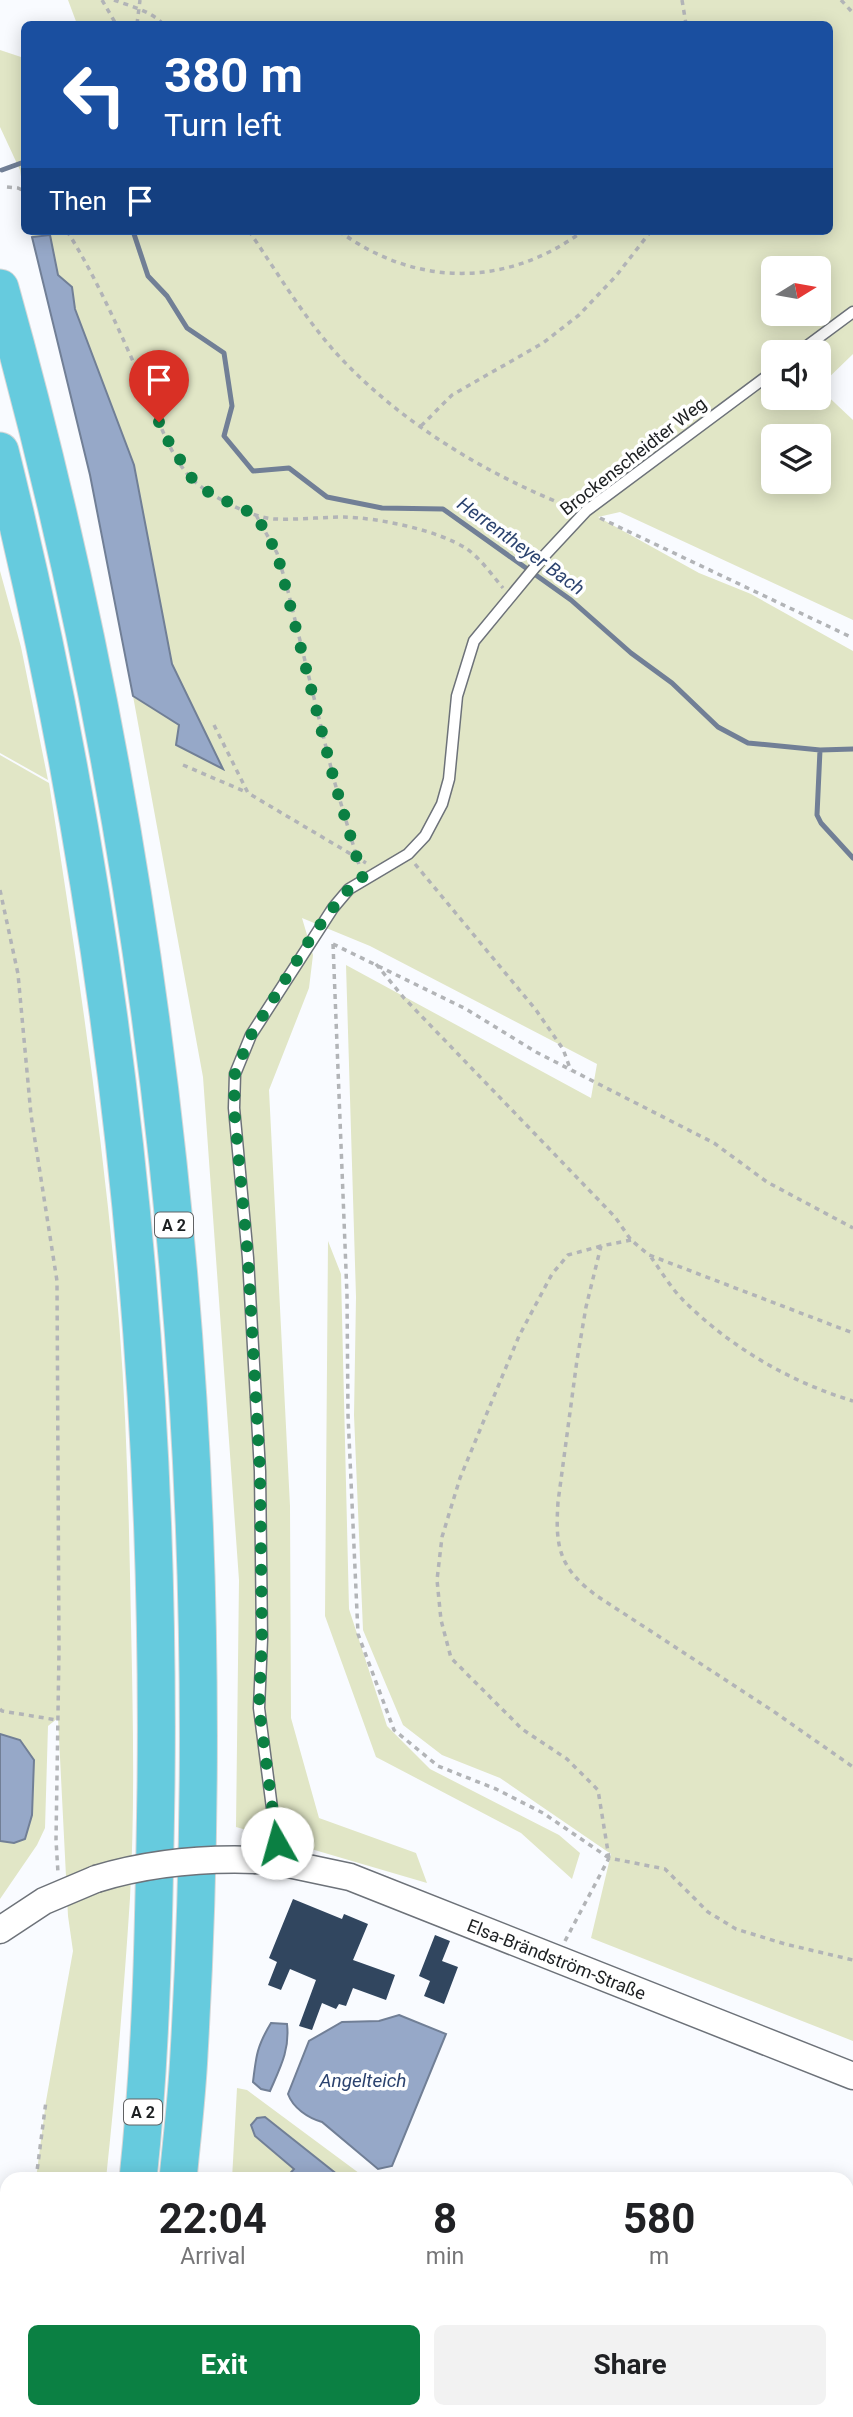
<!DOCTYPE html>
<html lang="en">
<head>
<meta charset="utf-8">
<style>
  :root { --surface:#fff; --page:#f2f2f2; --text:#202124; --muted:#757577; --accent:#0b8043 }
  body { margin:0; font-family:Roboto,sans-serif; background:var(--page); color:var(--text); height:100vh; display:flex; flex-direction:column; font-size:26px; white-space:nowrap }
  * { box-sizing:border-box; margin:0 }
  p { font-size:23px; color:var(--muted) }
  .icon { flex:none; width:38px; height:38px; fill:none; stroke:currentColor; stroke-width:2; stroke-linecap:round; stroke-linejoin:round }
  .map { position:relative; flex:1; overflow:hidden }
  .panel { position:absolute; left:0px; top:2172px; width:854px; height:247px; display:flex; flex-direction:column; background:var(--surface); border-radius:21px 21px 0 0; box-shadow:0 4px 18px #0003 }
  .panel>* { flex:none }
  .top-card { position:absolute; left:21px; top:21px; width:812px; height:214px; border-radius:10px; box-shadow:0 4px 18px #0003; background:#1a4fa0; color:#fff; overflow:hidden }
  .needle { width:46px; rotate:79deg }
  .tools { position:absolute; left:761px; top:256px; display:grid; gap:14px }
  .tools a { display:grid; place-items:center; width:70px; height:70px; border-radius:10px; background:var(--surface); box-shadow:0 4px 18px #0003; font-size:35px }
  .pin { position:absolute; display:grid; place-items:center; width:60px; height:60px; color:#fff; margin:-72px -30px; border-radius:50% 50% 50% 0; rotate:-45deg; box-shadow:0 0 7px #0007 }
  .pin .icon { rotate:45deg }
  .me { position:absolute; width:77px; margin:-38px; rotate:353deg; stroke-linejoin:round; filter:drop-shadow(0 0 5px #0008) }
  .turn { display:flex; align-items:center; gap:24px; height:147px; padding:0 28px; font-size:32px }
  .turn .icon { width:91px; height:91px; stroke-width:2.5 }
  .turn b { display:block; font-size:49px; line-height:60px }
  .then { display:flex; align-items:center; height:66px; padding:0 28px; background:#0003; gap:14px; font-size:26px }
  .eta { display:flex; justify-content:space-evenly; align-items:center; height:119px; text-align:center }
  .eta b { font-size:42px; font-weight:700; line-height:49px }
  .action { display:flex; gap:14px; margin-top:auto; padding:14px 28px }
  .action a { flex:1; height:80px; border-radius:10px; background:var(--accent); color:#fff; font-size:28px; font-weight:700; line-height:80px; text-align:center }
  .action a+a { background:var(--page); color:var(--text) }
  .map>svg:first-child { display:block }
</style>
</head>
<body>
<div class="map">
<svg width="853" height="2417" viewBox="0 0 853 2417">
  <rect width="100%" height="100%" fill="#f9fbff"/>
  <path fill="#e1e6c6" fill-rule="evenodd" d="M68,0H853V354L819,387V352H774V397H819V388L853,420V620L620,512L598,517L699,573L751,594L853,651V2041L591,1938L611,1854L500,1778L442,1755L403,1725L363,1630L354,1415L356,1297L346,965L591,1098L597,1064L370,946L302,918L313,955L309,988L269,1090L290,1506L291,1718L319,1818L416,1853L427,1883L236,1827L239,1580L203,1077L133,696L179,725L223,768L172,664L134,465L75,308L72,287L58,275L50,235L32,237L31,231H830V24H77ZM774,268H819V313H774ZM774,436H819V481H774Z
    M0,50L24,58V197L20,170L0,127Z
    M0,571L21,647L48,780L0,753Z
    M0,755L49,783C77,961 104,1141 119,1321C127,1422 129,1522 131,1623C133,1715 135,1807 130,1898C124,1992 116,2085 106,2179H36L46,2101L73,1951L68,1916L58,1718L48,1726L45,1828L37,1845L0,1899Z
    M328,1241L341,1274L349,1609L387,1726L430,1769L559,1835L580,1853L572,1879L521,1833L376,1757L325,1616Z
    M237,2088L247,2090L367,2179H232Z
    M8,2412H81L80,2417H7Z
    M185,2412H440L441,2417H184Z"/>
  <path fill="#96a8c8" stroke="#717f96" stroke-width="2" d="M50,235L58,275L72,287L75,309L134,465L172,664L223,769L176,745L179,725L133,696L90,475L32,237Z
    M0,1734L20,1740L34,1760L32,1815L25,1839L14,1843L0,1841Z
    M399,2015L446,2034L392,2166L378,2169L322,2122C308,2118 293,2108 288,2094L309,2041L342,2022L379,2021Z
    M271,2023L287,2024C290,2050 280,2068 270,2091L261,2089L253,2082C256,2056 257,2046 271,2023Z
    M265,2117L343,2179H285L294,2169L255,2136L251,2125L257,2118Z"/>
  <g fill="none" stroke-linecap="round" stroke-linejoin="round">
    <path stroke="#717f96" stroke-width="5" d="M2,170L24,162
      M133,231L148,276L167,296L187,328L224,353L232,406L224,436L253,471L289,468L327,497L382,508L443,509L571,600L631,653L672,683L718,727L748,743L820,750L853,749
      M820,750L817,815L821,823L853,858
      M399,2412L400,2417"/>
  </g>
  <path fill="#31465f" d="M293,1899L342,1919L344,1914L368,1924L353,1960L395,1975L386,2000L353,1988L346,2006L339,2004L336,2009L322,2003L312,2030L299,2026L316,1980L290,1969L281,1990L268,1985L277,1962L269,1958Z
    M435,1935L450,1941L442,1961L458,1967L444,2004L424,1996L430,1981L419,1976Z"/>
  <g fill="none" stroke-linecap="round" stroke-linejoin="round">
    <defs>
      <path id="service" d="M799,352L853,312
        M279,1862L259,1708L262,1639L260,1471L248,1258L234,1108L235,1074L251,1035L333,908L349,889L408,854L425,836L442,804L449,779L457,696L474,641L545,555L586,511L774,371"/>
      <g id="tertiary">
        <path id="s1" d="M256,1860L279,1862L350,1877L853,2076"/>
        <path d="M0,1930L44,1901L96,1879"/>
      </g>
      <path id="motorway" d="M0,288C161,861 224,1460 189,2054C187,2096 182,2137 178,2179
        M0,451C109,888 161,1336 156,1786C154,1916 152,2049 138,2179
        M113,2417V2412
        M155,2417V2412"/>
    </defs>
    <use href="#service" stroke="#6d7279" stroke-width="13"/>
    <use href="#tertiary" stroke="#6d7279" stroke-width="29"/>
    <use href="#motorway" stroke="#d6d7d7" stroke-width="39"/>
    <path stroke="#b2b4b7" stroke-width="3.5" stroke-dasharray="5 5" stroke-linecap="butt" d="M102,0L116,24
      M114,0C130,6 151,11 163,24
      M682,0L686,24
      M841,0L853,13
      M137,24L140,0
      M7,187L18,188L24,191
      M67,231C98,280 121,335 145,388C157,416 171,460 194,481C212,497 252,518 275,519C298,520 321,517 344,517C379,518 438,530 467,549C481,559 492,575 503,588
      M249,231C277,272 303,316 336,353C398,421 485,474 570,507
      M339,231C415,287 506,288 583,231
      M421,426L452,395L543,343L579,315L616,276L651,231
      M256,515L277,553L287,587L334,780L360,868
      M600,518L853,638
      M214,725L248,793L366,863
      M183,765L246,792
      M415,864L536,1010L563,1049L571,1071
      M0,890L18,974L31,1115L57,1281L59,1650L56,1840L58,1873
      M333,944L347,1295L348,1415L358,1634L394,1730L438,1766L496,1789L543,1813L609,1858
      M333,944L466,1009L536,1052L714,1143L767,1182L853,1228
      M376,964L404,998L615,1217L631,1240L649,1255L853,1333
      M631,1240L601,1246L586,1307L577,1360L558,1502C555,1547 559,1568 597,1596L773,1711L853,1767
      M601,1246L568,1255L552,1274L519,1336L460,1478L442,1537L437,1580L441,1620L451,1658L522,1729L567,1759L598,1790L609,1858
      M651,1257C661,1271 671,1288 683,1300C730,1347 790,1382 853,1401
      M0,1709L2,1711L57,1720
      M565,1941L609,1858L665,1869L708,1912L736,1929L785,1944L853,1960
      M36,2179L46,2101
      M7,2417L8,2412"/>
    <use href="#service" stroke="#fff" stroke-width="10"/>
    <use href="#tertiary" stroke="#fff" stroke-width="26"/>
    <use href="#motorway" stroke="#66cbde" stroke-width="37"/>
    <defs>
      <path id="tertiary-bridge" d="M96,1879C149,1863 201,1858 256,1860"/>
    </defs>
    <use href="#tertiary-bridge" stroke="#6d7279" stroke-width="29" stroke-linecap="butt"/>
    <use href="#tertiary-bridge" stroke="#fff" stroke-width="26"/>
  </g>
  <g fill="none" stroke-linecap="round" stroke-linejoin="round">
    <path stroke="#0b8043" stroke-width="12" stroke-dasharray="0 21.6" d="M159,422L167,439L193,480L211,494L256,515L277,553L334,780L363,879L349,889L333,908L314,933L251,1035L235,1073L234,1108L248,1258L260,1471L262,1639L259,1708L277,1843"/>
  </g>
  <g text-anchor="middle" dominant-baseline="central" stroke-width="7" stroke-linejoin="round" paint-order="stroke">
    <g fill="#fff" stroke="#606264" stroke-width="2">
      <rect x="155" y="1212.5" width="38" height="25" rx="5"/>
      <rect x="124" y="2099.5" width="38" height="25" rx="5"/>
    </g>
    <g font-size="16" font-weight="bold" fill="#1c1f21">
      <text x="174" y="1225">A 2</text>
      <text x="143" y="2112">A 2</text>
    </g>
    <g font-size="18" fill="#1c1f21" stroke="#fff">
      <text transform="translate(633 456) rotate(-38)">Brockenscheidter Weg</text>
      <text stroke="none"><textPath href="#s1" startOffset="318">Elsa-Brändström-Straße</textPath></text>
    </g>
    <g font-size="19" font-style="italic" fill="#2c436f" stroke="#fff">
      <text transform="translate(521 546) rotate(36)">Herrentheyer Bach</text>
      <text x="363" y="2080">Angelteich</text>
    </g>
  </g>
</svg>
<div class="tools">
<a><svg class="needle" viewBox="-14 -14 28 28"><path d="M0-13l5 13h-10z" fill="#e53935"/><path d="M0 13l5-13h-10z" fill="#757577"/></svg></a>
<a><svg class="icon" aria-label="sound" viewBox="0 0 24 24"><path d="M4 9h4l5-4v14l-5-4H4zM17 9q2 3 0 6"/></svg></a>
<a><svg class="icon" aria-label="layers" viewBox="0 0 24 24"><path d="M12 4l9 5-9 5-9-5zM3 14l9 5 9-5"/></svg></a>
</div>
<div class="pin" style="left:159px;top:422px;background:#d93025"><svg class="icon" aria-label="arrive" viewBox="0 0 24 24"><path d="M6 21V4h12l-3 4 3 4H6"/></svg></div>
<svg class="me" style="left:277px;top:1843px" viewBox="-20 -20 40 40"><circle r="19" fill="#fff"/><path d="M0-13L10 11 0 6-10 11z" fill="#0b8043"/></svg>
<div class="top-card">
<div class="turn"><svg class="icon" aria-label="left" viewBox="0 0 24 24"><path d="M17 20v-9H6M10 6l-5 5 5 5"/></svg><div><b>380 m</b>Turn left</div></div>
<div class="then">Then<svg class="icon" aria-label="arrive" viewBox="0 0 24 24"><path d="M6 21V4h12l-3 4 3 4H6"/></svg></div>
</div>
<section class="panel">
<div class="eta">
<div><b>22:04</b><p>Arrival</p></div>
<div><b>8</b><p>min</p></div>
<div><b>580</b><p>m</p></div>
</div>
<div class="action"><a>Exit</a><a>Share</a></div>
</section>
</div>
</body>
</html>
